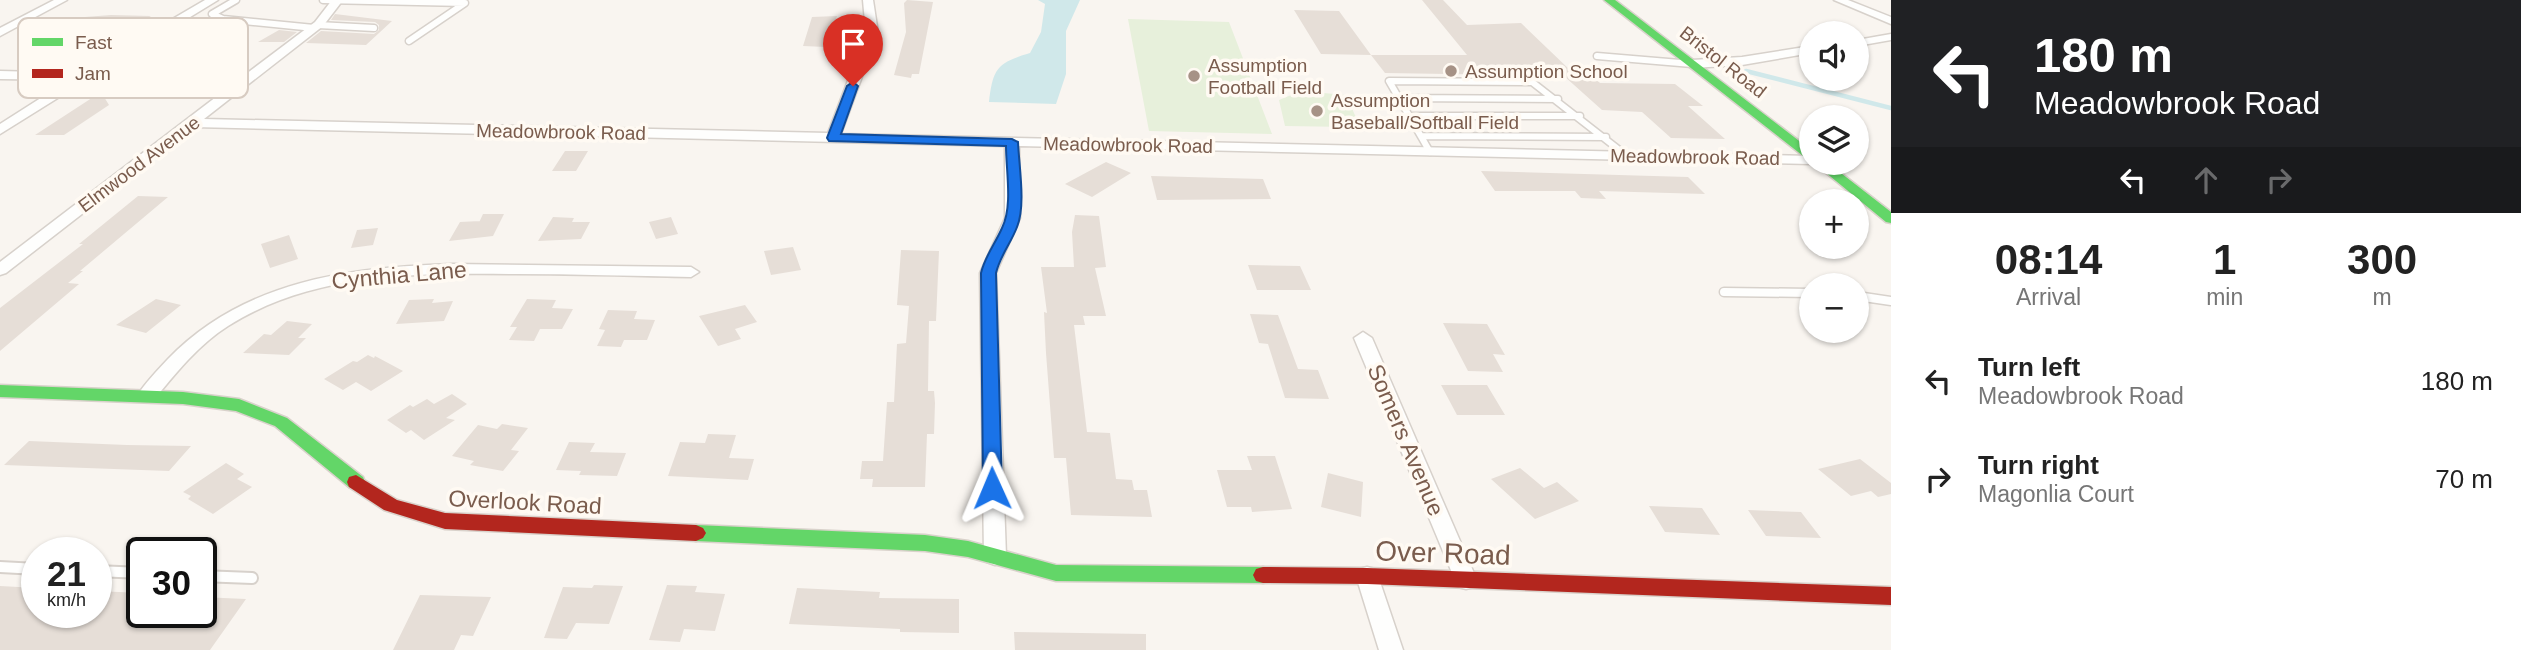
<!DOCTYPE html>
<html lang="en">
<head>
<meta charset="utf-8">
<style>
  :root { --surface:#fff; --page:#f2f2f2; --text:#222; --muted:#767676 }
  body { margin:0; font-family:Arial,sans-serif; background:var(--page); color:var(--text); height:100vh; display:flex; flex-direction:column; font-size:26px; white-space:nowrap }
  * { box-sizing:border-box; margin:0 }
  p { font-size:23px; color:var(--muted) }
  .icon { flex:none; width:38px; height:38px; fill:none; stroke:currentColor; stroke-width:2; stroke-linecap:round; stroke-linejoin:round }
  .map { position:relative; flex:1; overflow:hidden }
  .panel { display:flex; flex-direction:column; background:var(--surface); width:630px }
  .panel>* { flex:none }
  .banner { background:#202124; color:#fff; overflow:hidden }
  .fabs { position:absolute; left:1799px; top:21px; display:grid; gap:14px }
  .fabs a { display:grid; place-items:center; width:70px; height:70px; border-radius:50%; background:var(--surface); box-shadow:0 2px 5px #0004; font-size:35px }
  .speed { position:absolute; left:21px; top:537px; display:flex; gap:14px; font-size:35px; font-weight:700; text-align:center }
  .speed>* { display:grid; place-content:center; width:91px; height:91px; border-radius:50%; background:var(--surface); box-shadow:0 2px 5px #0004; line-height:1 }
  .speed small { font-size:18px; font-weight:400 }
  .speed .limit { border:4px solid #111; border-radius:10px; background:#fff; color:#111 }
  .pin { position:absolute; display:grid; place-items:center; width:60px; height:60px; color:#fff; margin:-72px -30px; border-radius:50% 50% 50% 0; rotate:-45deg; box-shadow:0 0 7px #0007 }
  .pin .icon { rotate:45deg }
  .me { position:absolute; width:77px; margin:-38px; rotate:359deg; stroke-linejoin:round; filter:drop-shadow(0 0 5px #0008) }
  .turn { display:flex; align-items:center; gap:24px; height:147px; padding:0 28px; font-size:32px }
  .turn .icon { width:91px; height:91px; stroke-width:2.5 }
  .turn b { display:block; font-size:49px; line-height:60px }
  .lanes { display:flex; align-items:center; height:66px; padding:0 28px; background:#0003; justify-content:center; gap:35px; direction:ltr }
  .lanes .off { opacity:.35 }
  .eta { display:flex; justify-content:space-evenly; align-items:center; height:119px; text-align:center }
  .eta b { font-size:42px; font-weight:700; line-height:49px }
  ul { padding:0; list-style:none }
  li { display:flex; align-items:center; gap:21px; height:98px; padding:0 28px }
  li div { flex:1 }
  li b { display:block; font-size:26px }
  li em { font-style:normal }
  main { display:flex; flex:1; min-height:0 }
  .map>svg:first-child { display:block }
</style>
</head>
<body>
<main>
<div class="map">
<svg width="1891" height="650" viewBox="0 0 1891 650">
  <rect width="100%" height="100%" fill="#f9f5f0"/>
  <path fill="#e7f0db" d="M1128,19L1229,22L1272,134L1149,131Z
    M1301,91L1346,95L1358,122L1348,127L1285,126L1279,100Z"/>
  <path fill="#d0e8ea" d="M1038,0H1080L1066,31V74L1056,104L989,102C993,68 997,63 1030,53L1041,32L1045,4Z"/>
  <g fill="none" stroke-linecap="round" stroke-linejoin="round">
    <path stroke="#d0e8ea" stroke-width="4.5" d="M1746,71L1891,108"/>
  </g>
  <path fill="#e6ded7" d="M907,0L933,2L919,74H912L911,78L894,75L906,32L904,3Z
    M1422,0H1443L1467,25L1521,23L1571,71H1587L1600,83L1675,84L1703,106H1688L1725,139L1671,138L1642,112L1602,110L1564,76L1385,73L1371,55L1321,54L1294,10L1339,11L1371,55H1467Z
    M335,14L392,21L366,45L306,43L321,31L374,34L379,30V25L375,22L331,20Z
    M111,15L151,16L116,37H132L105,54H54L85,34H56L85,17Z
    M837,16L826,47L803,46L812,17Z
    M279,30L297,32L284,42H258Z
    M101,92L109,105L64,135H35Z
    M565,151H588L576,171H552Z
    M1106,162L1131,173L1092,197L1065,184Z
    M1481,171L1688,177L1705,194L1599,191L1606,199L1581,198L1575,191H1495Z
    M1151,176L1263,179L1271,199L1157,200Z
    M138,196L168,197L80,271H83L68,283L79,284L0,351V308L83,244H79Z
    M483,214H504L493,236L449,241L460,222L480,221L477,227Z
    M1075,215L1099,216L1106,267L1095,268L1106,316H1083L1085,325H1074L1087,432L1110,433L1116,479L1132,480L1134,490H1147L1152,517L1071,515L1066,458H1054L1046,353L1044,312L1047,313L1041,267H1074L1072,232Z
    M553,217L574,218L572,222H590L581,239L538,241Z
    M671,217L678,234L656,239L649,222Z
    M378,228L373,245L351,248L357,230Z
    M289,235L298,259L270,268L261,244Z
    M793,247L801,270L771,275L764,251Z
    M901,250L939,251L936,321H929L928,391H934L935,403L934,434H927L925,487H872L873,479H860L862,461H883L887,402H894L897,344L906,343L909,306L897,305Z
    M1248,265L1300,266L1311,290H1257Z
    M156,299L181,305L146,333L116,325Z
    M434,299L432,303L453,301L444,321L396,324L409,300Z
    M527,299L556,300L552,308L573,309L562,329H540L534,341L509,340L517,327H510Z
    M745,305L757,322L735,329L741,339L718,346L699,316Z
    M608,310L637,311L634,319L655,320L647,340H624L621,347L597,346L605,330L599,329Z
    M1250,314L1278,315L1298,369L1318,370L1329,399L1285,398L1268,344L1259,343Z
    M287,321L312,324L298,338H306L289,355L243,353L264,334L271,335Z
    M1443,323L1487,324L1505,355L1493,354L1503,372L1468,371Z
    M368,355L374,358L375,356L403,371L371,391L356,382L343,390L324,379L353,361L357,362Z
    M1441,385H1487L1505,415H1457Z
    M452,394L467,404L446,418L455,420L424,440L411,430L406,433L387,420L410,405L413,407L427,399L434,404Z
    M502,424L528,428L511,450L519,451L503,471L470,465L474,461L452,456L478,425L497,429Z
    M708,434L736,435L729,458L754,459L748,480L668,476L680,442L705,443Z
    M29,441L127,445L191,446L169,471L4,465Z
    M569,442L595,443L590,452L626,453L617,476L579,475L581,471L556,470Z
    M1247,456H1275L1292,509L1252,512L1251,507H1227L1217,470H1252Z
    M1860,459L1891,483V494L1878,497L1871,491L1851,496L1818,469Z
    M226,463L244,474L237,479L252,487L213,514L188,499L191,496L183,492Z
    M1520,468L1544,488L1557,482L1579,501L1535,519L1491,479Z
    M1328,473L1363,482L1361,517L1321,507Z
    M1649,506L1702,508L1720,535L1665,532Z
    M1748,510L1801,512L1821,538L1766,536Z
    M594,585L623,586L609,624L576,623L567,639L544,638L563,587L592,588Z
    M667,585L697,586L695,592L725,594L715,631L684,629L680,642L649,640Z
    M0,586L37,588V612H96V591L142,593V612H201V597L246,599L210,650H0Z
    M797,588L880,592L879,598L959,599V633L900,632V629L789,624Z
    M420,595L491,597L473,636L461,635L454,650H393Z
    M1014,632L1146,634V650H1015Z"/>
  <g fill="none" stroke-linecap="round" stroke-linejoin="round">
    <defs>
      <path id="lane-far2" d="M236,0L212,14L223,19L314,28
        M323,0L465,3L409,41
        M318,25L374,28
        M1597,56L1692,64
        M1400,98L1558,99
        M1410,116H1580
        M1421,136L1606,137
        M1430,152L1389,81L1532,82L1627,156"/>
      <path id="lane-far1" d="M1724,292L1811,293
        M1857,296L1891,301"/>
      <path id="lane" d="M0,567L37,569
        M96,571L142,573
        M201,576L252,578"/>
      <path id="street" d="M54,0H67L0,36V28Z
        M205,0H218L97,74L242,77L315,22L332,0H343L323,26L204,119L828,133L866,33L863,0H873L878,33L841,134L1811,156V163H1816L1811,164L1019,146L1020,218L996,273L1006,556L1003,562L995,565L987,562L984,556L980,273L1005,218V146L194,127L6,273L0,275V262L233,84L85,81L0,134V124L69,80L0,79V71L80,73Z
        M1834,0H1848L1891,17V24Z
        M1891,34V40L1857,46V40Z
        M1811,46V53L1742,65L1692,68L1686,64L1692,60L1742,57Z
        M452,264L691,267L699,272L691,277C633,276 574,274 516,274C418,273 313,272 228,326C198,345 175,374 153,401H139L137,396C145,383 157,371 168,359C243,281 349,267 452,264Z
        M1363,332L1372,338L1477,580L1474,587L1466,589L1458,587L1455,580L1354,338Z
        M1367,567L1375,569L1378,576L1403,650H1379L1356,576L1359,569Z"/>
      <path id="fast" d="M1604,0H1615L1811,150V160L1807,159Z
        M1814,163H1828L1891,212V223L1886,222Z
        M0,385L183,392L239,399L287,418L363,477L365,482L363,487L356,489L349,487L275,426L236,411L183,404L0,397Z
        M696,525L925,535L968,541L1056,565L1263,567L1270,569L1273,575L1270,581L1263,583L1056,581L968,557L925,551L696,541L689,538L686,533L689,528Z"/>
      <path id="jam" d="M356,475L397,500L445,513L696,525L703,528L706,533L703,538L696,541L445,529L384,510L349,487L347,482L349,477Z
        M1263,567L1367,568L1891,587V605L1367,584L1263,583L1256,581L1253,575L1256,569Z"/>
    </defs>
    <use href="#lane-far2" stroke="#d7d1cb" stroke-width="9"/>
    <use href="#lane-far1" stroke="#d7d1cb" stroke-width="11"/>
    <use href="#lane" stroke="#d7d1cb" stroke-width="14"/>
    <use href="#street" stroke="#d7d1cb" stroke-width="3"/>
    <use href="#fast" stroke="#d9d2cb" stroke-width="3"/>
    <use href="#jam" stroke="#d9d2cb" stroke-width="3"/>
    <use href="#lane-far2" stroke="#fefefd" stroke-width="6"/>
    <use href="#lane-far1" stroke="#fefefd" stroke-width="8"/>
    <use href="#lane" stroke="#fefefd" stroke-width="10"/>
    <use href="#street" fill="#fefefd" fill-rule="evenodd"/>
    <use href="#fast" fill="#63d668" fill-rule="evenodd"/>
    <use href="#jam" fill="#b3261e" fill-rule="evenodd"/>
  </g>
  <path fill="#1a73e8" stroke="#114b97" stroke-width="2" d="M853,82L858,86L841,134L1012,139L1018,142C1019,166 1026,206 1017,227C1011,243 1000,256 996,273L1002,488L999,493H985L983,488L981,273C985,256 995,244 1002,228C1013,206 1006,171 1006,146L829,141L827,138L847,86Z"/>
  <g fill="#a69286" stroke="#fffaf3" stroke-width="2.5">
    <circle cx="1451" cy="71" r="7"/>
    <circle cx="1194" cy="76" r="7"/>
    <circle cx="1317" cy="111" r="7"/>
  </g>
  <g text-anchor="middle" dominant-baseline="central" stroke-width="7" stroke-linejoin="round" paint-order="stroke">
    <g font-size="19" fill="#7a5c4d" stroke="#fffaf3">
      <text transform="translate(1723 62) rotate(38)">Bristol Road</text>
      <text transform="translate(561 132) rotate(1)">Meadowbrook Road</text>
      <text transform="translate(1128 145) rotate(1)">Meadowbrook Road</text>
      <text transform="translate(1695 157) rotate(1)">Meadowbrook Road</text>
      <text transform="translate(139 164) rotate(-37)">Elmwood Avenue</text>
    </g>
    <g font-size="19" fill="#7a5c4d" stroke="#fffaf3" text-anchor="start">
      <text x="1208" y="65">Assumption<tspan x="1208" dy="22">Football Field</tspan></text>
      <text x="1465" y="71">Assumption School</text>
      <text x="1331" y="100">Assumption<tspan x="1331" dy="22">Baseball/Softball Field</tspan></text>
    </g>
    <g font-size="23" fill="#7a5c4d" stroke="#fffaf3">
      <text transform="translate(399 275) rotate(-5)">Cynthia Lane</text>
      <text transform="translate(1406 440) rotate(67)">Somers Avenue</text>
      <text transform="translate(525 502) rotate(3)">Overlook Road</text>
    </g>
    <g font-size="28" fill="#7a5c4d" stroke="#fffaf3">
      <text transform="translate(1443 553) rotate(2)">Over Road</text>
    </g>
  </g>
  <rect x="18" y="18" width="230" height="80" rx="10" fill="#fffaf3" stroke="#d7cbc1" stroke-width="2"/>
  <rect x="32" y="38" width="31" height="8" fill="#63d668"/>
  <rect x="32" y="69" width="31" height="9" fill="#b3261e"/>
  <g font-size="19" fill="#7a5c4d">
    <text x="75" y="49">Fast</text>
    <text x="75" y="80">Jam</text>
  </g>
</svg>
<div class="fabs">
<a><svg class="icon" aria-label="sound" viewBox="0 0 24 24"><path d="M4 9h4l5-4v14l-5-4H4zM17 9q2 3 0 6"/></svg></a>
<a><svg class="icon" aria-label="layers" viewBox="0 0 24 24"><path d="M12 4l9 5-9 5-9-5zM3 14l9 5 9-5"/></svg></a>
<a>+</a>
<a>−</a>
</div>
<div class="speed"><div>21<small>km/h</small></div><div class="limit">30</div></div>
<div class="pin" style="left:853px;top:86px;background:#d93025"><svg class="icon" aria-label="arrive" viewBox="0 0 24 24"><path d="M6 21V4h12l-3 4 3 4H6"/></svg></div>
<svg class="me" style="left:992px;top:488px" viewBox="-20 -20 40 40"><path d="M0-17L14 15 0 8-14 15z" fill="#1a73e8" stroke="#fff" stroke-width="4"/></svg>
</div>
<section class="panel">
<div class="banner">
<div class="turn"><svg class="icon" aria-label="left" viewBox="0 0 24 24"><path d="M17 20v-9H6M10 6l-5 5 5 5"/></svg><div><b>180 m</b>Meadowbrook Road</div></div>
<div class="lanes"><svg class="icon" aria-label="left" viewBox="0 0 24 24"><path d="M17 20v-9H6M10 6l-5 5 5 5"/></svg><svg class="icon off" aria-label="ahead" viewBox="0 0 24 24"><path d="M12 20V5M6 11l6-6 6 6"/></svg><svg class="icon off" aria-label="right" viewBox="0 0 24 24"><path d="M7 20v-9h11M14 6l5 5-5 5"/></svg></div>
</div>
<div class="eta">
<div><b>08:14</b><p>Arrival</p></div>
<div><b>1</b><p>min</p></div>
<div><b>300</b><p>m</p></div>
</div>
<ul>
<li><svg class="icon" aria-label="left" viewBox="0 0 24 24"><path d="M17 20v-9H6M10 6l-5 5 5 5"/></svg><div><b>Turn left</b><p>Meadowbrook Road</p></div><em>180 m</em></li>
<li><svg class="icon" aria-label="right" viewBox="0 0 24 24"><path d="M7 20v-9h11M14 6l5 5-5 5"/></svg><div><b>Turn right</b><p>Magonlia Court</p></div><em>70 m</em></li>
</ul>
</section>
</main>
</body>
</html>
